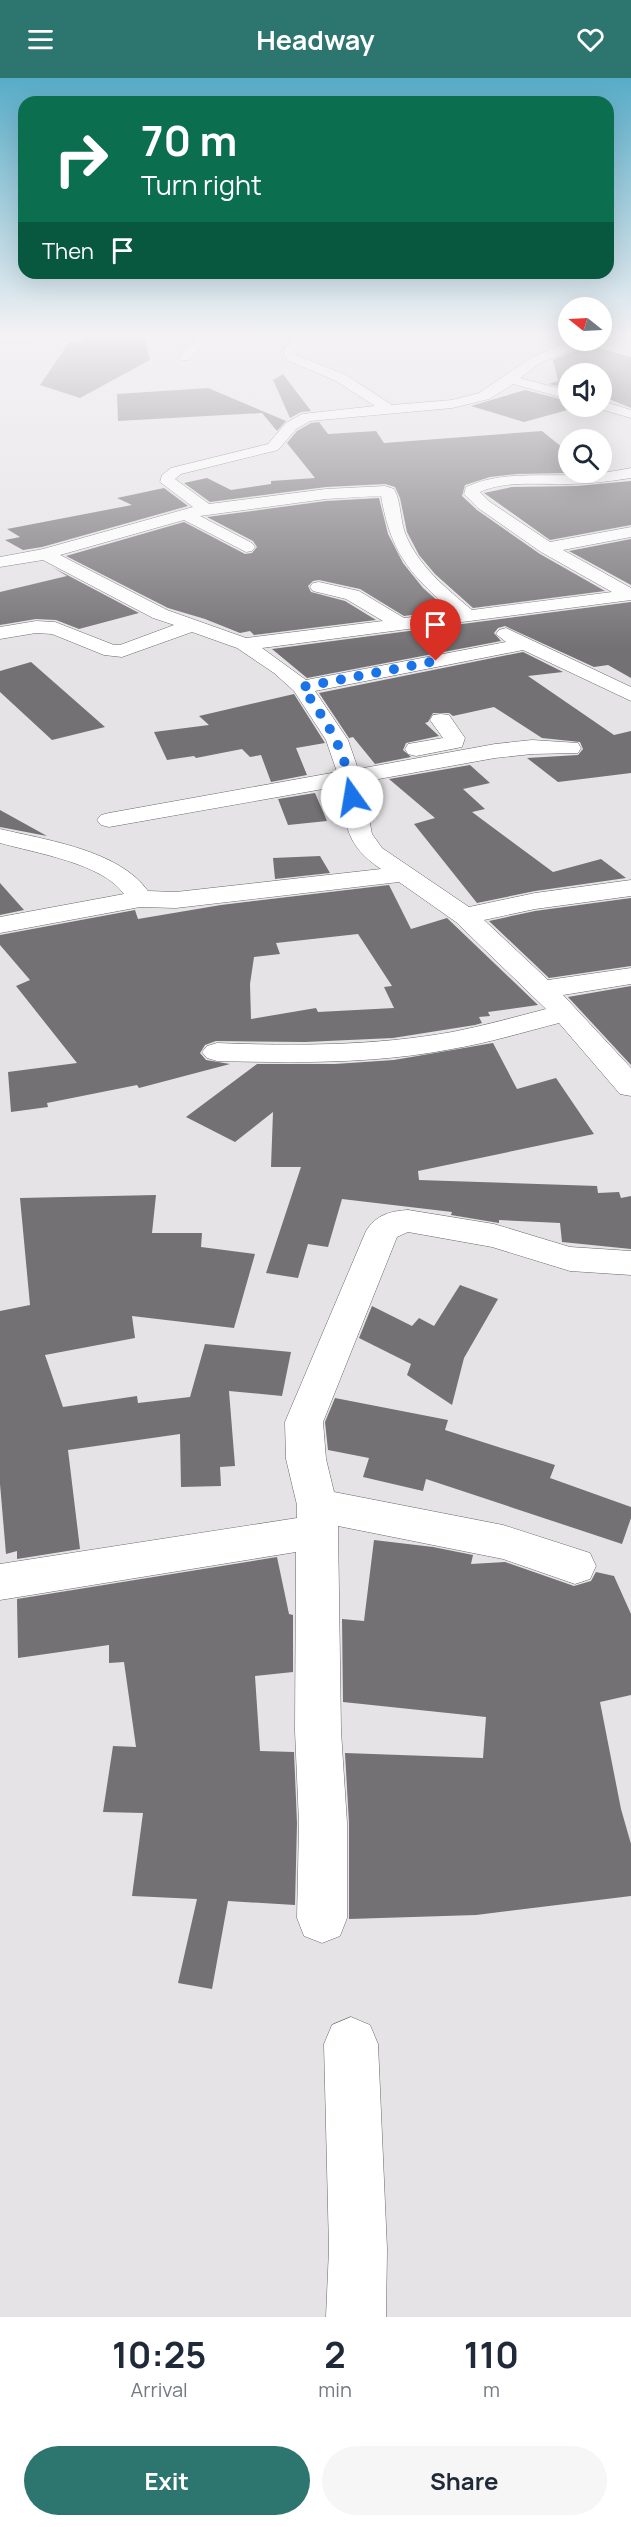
<!DOCTYPE html>
<html lang="en">
<head>
<meta charset="utf-8">
<style>
  :root { --surface:#fff; --page:#f6f6f7; --text:#1f2937; --muted:#747a83; --accent:#2d756f }
  body { margin:0; font-family:Manrope,sans-serif; background:var(--page); color:var(--text); height:100vh; display:flex; flex-direction:column; font-size:22px; white-space:nowrap }
  * { box-sizing:border-box; margin:0 }
  p { font-size:20px; color:var(--muted) }
  .icon { flex:none; width:33px; height:33px; fill:none; stroke:currentColor; stroke-width:2; stroke-linecap:round; stroke-linejoin:round }
  .map { position:relative; height:2239px; overflow:hidden }
  .panel { display:flex; flex-direction:column; background:var(--surface); flex:1 }
  .panel>* { flex:none }
  .top-card { position:absolute; left:18px; top:18px; width:596px; height:183px; border-radius:18px; box-shadow:0 6px 24px #0002; background:#0b6e4f; color:#fff; overflow:hidden }
  .needle { width:39px; rotate:288deg }
  .buttons { position:absolute; left:558px; top:219px; display:grid; gap:12px }
  .buttons a { display:grid; place-items:center; width:54px; height:54px; border-radius:50%; background:var(--surface); box-shadow:0 6px 24px #0002; font-size:30px }
  .pin { position:absolute; display:grid; place-items:center; width:51px; height:51px; color:#fff; margin:-62px -26px; border-radius:50% 50% 50% 0; rotate:-45deg; box-shadow:0 0 6px #0007 }
  .pin .icon { rotate:45deg }
  .me { position:absolute; width:66px; margin:-33px; rotate:347deg; stroke-linejoin:round; filter:drop-shadow(0 0 4px #0008) }
  .turn { display:flex; align-items:center; gap:21px; height:126px; padding:0 24px; font-size:27px }
  .turn .icon { width:78px; height:78px; stroke-width:2.5 }
  .turn b { display:block; font-size:42px; line-height:51px }
  .then { display:flex; align-items:center; height:57px; padding:0 24px; background:#0003; gap:12px; font-size:22px }
  .eta { display:flex; justify-content:space-evenly; align-items:center; height:102px; text-align:center }
  .eta b { font-size:36px; font-weight:700; line-height:42px }
  .cta { display:flex; gap:12px; margin-top:auto; padding:12px 24px }
  .cta a { flex:1; height:69px; border-radius:36px; background:var(--accent); color:#fff; font-size:24px; font-weight:700; line-height:69px; text-align:center }
  .cta a+a { background:var(--page); color:var(--text) }
  header { display:flex; justify-content:space-between; align-items:center; height:78px; padding:0 24px; background:var(--accent); color:#fff; font-size:27px; font-weight:700 }
  .map>svg:first-child { display:block }
</style>
</head>
<body>
<header><svg class="icon" aria-label="menu" viewBox="0 0 24 24"><path d="M4 6h16M4 12h16M4 18h16"/></svg>Headway<svg class="icon" aria-label="heart" viewBox="0 0 24 24"><path d="M12 20l-8-8c-3-5 5-10 8-4 3-6 11-1 8 4z"/></svg></header>
<div class="map">
<svg width="631" height="2239" viewBox="0 0 631 2239">
  <rect width="100%" height="100%" fill="#e6e3e6"/>
  <path fill="#737174" fill-rule="evenodd" d="M84,258H144L150,282L80,320L40,307L70,263L81,264Z
    M588,267L631,279V330L609,321H602V296H568V311L549,306L558,303L553,282Z
    M283,296L311,333L301,334L290,340L273,302Z
    M208,310L286,343L277,353L262,335L118,343L117,316Z
    M525,312L568,323V328H582L524,344L471,328Z
    M319,344L328,356L376,353L384,365L542,353L568,374V395L517,396L490,399L465,407L462,418L477,432L540,476L605,513L473,530L435,496L419,477L407,454L400,420L395,409L385,406L326,409L210,424L184,405L207,400L231,412L271,406V403L315,400L287,365L297,353L311,345Z
    M631,403V447L550,462L484,415L512,409L577,408Z
    M164,410L188,428L42,469L23,472L5,462L20,459L7,451L132,427L117,420Z
    M379,420L388,456L403,485L423,510L448,532L404,538L360,511L319,502L313,503L308,508L311,514L345,523L376,542L254,557L250,553L240,555L205,541L168,530L66,478L184,444L245,476L252,475L257,469L253,463L207,439L326,423Z
    M631,461V507L569,473Z
    M52,489L139,535L79,551L56,542L36,541L0,547V514L67,498Z
    M631,524V600L608,587L594,589L505,548L498,550L494,555L501,563L307,600L272,571Z
    M523,574L563,594L528,598L614,657L631,653V695L558,704L527,680L578,677L583,671L580,664L542,660L494,629L453,638L449,635H433L428,644L425,645L439,658L406,665L403,672L411,679L375,686L353,659L349,660L319,615Z
    M31,584L105,649L52,662L0,614V593Z
    M294,616L325,665L296,670L307,697L271,704L261,677L250,679L242,671L196,680L194,678L167,682L154,654L209,647L199,638Z
    M470,687L490,705L463,711L485,731L472,734L553,794L601,781L626,800L535,813L477,825L414,746L435,740L389,701Z
    M315,715L327,743L288,747L278,721Z
    M0,732L47,758L0,749Z
    M320,778L330,795L275,801L273,780Z
    M0,805L24,832L0,837Z
    M389,807L411,851L447,840L538,927L488,934L490,938L479,939L482,945L475,947L393,960L305,964L216,963L205,967L200,975L206,982L230,986L139,1010L137,1007L47,1025L48,1029L11,1034L8,994L77,985L16,908L30,902L0,867V857L135,832L138,841L221,827ZM358,856L392,908L384,909L394,930L318,934L316,930L251,941L250,906L254,879L280,876L276,865Z
    M631,820V888L549,900L489,843L535,833Z
    M631,908V987L568,919Z
    M493,965L517,1011L556,1000L594,1056L418,1093L419,1102L597,1108L598,1115L619,1114L621,1120L631,1118V1171L562,1164L560,1145L499,1142V1145L451,1137L452,1134L342,1121L328,1169L308,1166L298,1200L266,1195L301,1089H271L273,1034L235,1064L186,1039L257,986H335L394,982Z
    M156,1117L152,1155H202L201,1169L255,1176L234,1250L132,1238L135,1260L45,1277L63,1329L137,1318L138,1325L190,1319L205,1266L291,1274L282,1318L229,1313L235,1388L220,1389L221,1408L181,1409L180,1356L68,1372L80,1471L17,1481V1473L6,1476L0,1406V1233L30,1227L20,1120Z
    M460,1207L498,1221L464,1280L452,1327L407,1297L411,1286L359,1260L372,1228L412,1248L419,1240L434,1248Z
    M335,1320L448,1342L445,1352L555,1387L550,1400L631,1429V1440L622,1466L426,1401L423,1413L363,1399L369,1380L328,1372L325,1344Z
    M374,1462L433,1469L473,1477L471,1486L505,1484L574,1508L591,1503L596,1494L614,1498L631,1536V1617L600,1624L621,1731L631,1766V1818L476,1837L349,1841V1745L345,1675L483,1680L486,1639L343,1624L342,1541L364,1543Z
    M277,1479L289,1536L293,1537V1594L255,1598L260,1673L294,1674L297,1745L295,1827L228,1823L212,1911L178,1905L197,1821L132,1818L143,1735L103,1734L113,1668L136,1669L124,1584L109,1585V1567L18,1580L17,1521Z"/>
  <g fill="none" stroke-linecap="round" stroke-linejoin="round">
    <defs>
      <path id="minor" d="M0,257H71L65,261L0,264Z
        M195,257H207L208,263L189,282H181L179,279L181,276L196,262Z
        M295,257H309L295,273L296,277L346,297L392,327L452,322L479,315L532,279L574,262H594L540,285L520,300L568,313V321L513,306L489,321L452,330L310,343L296,351L278,372L181,396L175,401L209,426L326,411L385,408L394,411C401,423 400,441 405,455C418,488 446,510 472,532L612,514L541,474L478,430L464,416L466,409C498,394 536,398 570,397C590,397 611,394 631,390V400C611,403 590,406 569,406C541,407 506,402 480,414L490,424L550,464L631,449V459L563,472L631,510V522L262,570L306,602L506,564L496,556L499,552L506,550L631,609V623L523,572L315,613L348,662L358,691L495,666L532,662L578,665L581,670L578,675L532,676L495,680L362,704L372,756L382,770L469,829L535,815L631,802V818L535,831L484,842L548,902L631,890V906L563,917L631,990V1018L620,1016L559,945C524,954 488,965 452,971C375,986 295,985 217,983L207,980L202,974L207,968L217,965C295,968 374,968 452,954C483,948 515,939 546,931L456,844L399,804L176,830L140,829L0,855V839L124,816C102,785 35,775 0,765V751C46,762 119,772 148,813L176,814L381,791C345,767 346,747 340,708L109,749L101,747L97,742L101,737L109,735L337,694L326,662L294,613L274,595L237,570L192,554L122,579L104,577L52,556L36,555L0,561V549L36,543L55,544L114,567H120L174,547L153,540L43,482L0,489V479L43,471L193,429L160,404L162,397L171,390L268,366L286,345L302,336L375,328L336,303L287,282L283,273ZM381,418C391,476 410,496 453,534L404,540L359,513L319,504L313,505L310,509L313,513L346,521L383,543L246,560L167,532L60,477L184,442L246,474L252,473L255,469L252,465L200,438L326,421Z
        M602,323L631,332V340L597,330L602,328Z
        M441,636L449,637L465,660L462,669L416,678L408,676L405,671L408,666L443,660L430,642L433,637Z
        M408,1132L494,1146L570,1169L631,1173V1197L570,1193L492,1169L408,1154L397,1159L323,1344L326,1381L334,1414L503,1447L590,1475L596,1488L590,1501L575,1506L503,1481L338,1448L341,1653L347,1745V1840L340,1858L322,1865L304,1858L297,1840L299,1745L295,1653L296,1474L0,1522V1486L297,1440V1427L286,1381L285,1344L366,1153C376,1137 390,1133 408,1132Z
        M351,1939L370,1947L378,1966L387,2171L386,2239H326L329,2171L324,1966L332,1947Z"/>
    </defs>
    <use href="#minor" stroke="#676668" stroke-width="1"/>
    <use href="#minor" fill="#fff" fill-rule="evenodd"/>
  </g>
  <linearGradient id="sky" x2="0" y2="1"><stop stop-color="#58acc8"/><stop offset="0.45" stop-color="#f4f2f4"/><stop offset="1" stop-color="#f4f2f4" stop-opacity="0"/></linearGradient>
  <rect width="631" height="571" fill="url(#sky)"/>
  <g fill="none" stroke-linecap="round" stroke-linejoin="round">
    <path stroke="#1a73e8" stroke-width="10" stroke-dasharray="0 18" d="M352,719C346,672 329,647 302,609L436,583"/>
  </g>
</svg>
<div class="buttons">
<a><svg class="needle" viewBox="-14 -14 28 28"><path d="M0-13l5 13h-10z" fill="#e53935"/><path d="M0 13l5-13h-10z" fill="#747a83"/></svg></a>
<a><svg class="icon" aria-label="sound" viewBox="0 0 24 24"><path d="M4 9h4l5-4v14l-5-4H4zM17 9q2 3 0 6"/></svg></a>
<a><svg class="icon" aria-label="search" viewBox="0 0 24 24"><circle cx="10" cy="10" r="6"/><path d="M15 15l6 6"/></svg></a>
</div>
<div class="pin" style="left:436px;top:583px;background:#d93025"><svg class="icon" aria-label="arrive" viewBox="0 0 24 24"><path d="M6 21V4h12l-3 4 3 4H6"/></svg></div>
<svg class="me" style="left:352px;top:719px" viewBox="-20 -20 40 40"><circle r="19" fill="#fff"/><path d="M0-13L10 11 0 6-10 11z" fill="#1a73e8"/></svg>
<div class="top-card">
<div class="turn"><svg class="icon" aria-label="right" viewBox="0 0 24 24"><path d="M7 20v-9h11M14 6l5 5-5 5"/></svg><div><b>70 m</b>Turn right</div></div>
<div class="then">Then<svg class="icon" aria-label="arrive" viewBox="0 0 24 24"><path d="M6 21V4h12l-3 4 3 4H6"/></svg></div>
</div>
</div>
<section class="panel">
<div class="eta">
<div><b>10:25</b><p>Arrival</p></div>
<div><b>2</b><p>min</p></div>
<div><b>110</b><p>m</p></div>
</div>
<div class="cta"><a>Exit</a><a>Share</a></div>
</section>
</body>
</html>
